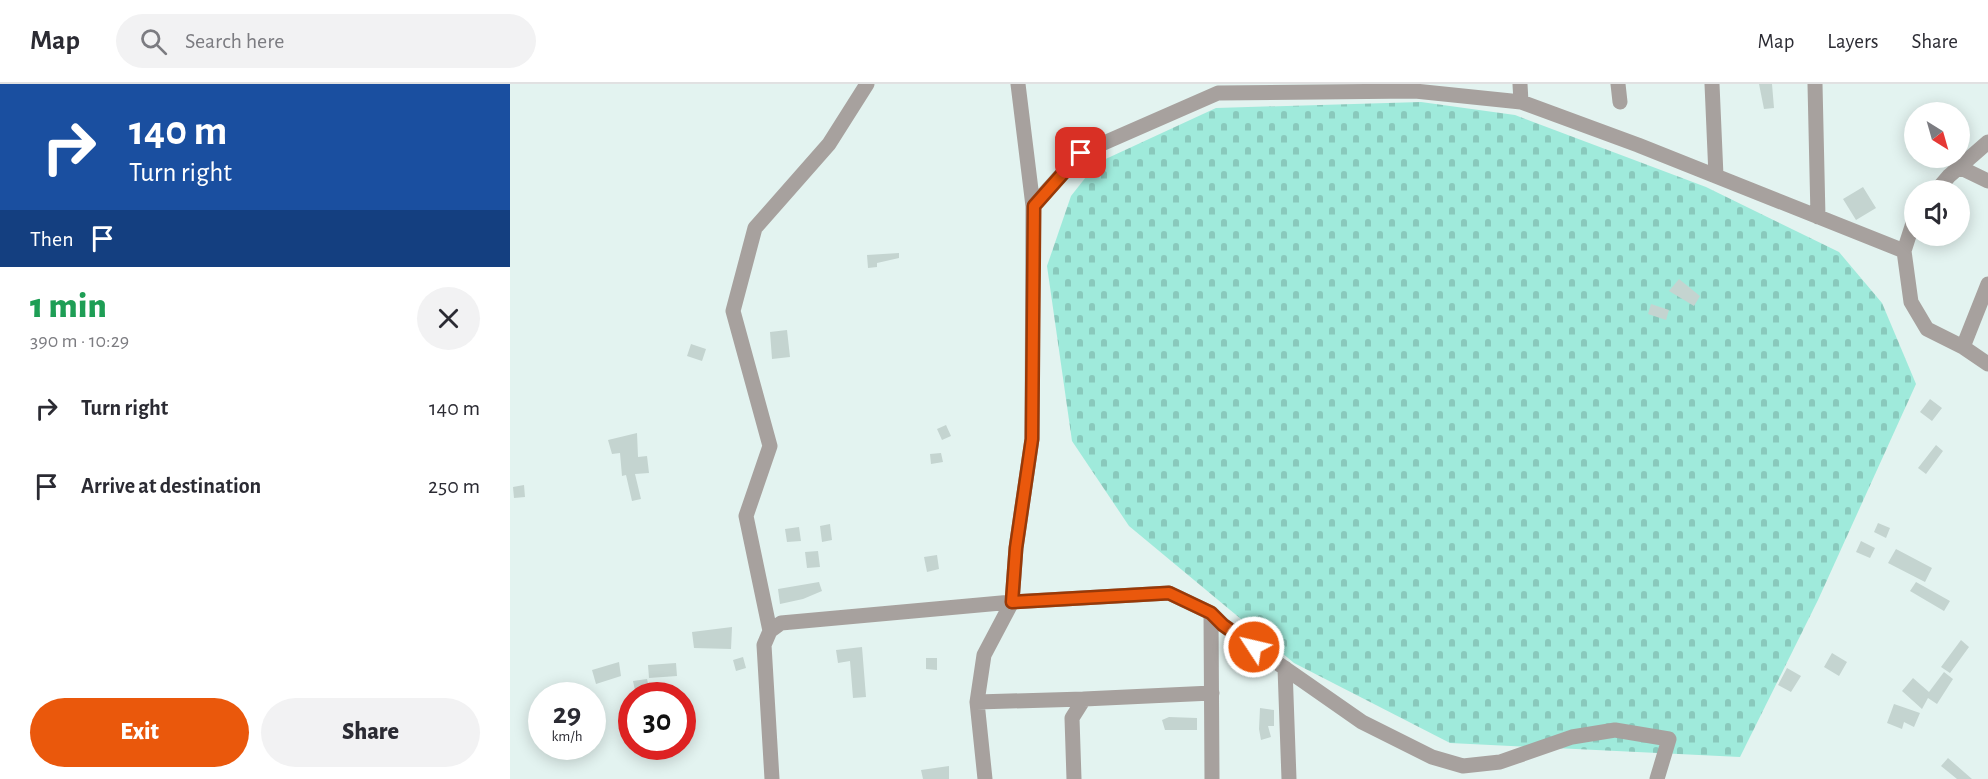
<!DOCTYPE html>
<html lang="en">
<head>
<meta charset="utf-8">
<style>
  :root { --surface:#fff; --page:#f2f2f3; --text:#2b2b33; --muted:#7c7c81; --line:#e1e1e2; --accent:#ea580c }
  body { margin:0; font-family:"Alegreya Sans",sans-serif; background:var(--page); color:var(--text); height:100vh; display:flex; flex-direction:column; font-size:22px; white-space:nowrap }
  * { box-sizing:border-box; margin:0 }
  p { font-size:20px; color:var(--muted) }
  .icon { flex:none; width:33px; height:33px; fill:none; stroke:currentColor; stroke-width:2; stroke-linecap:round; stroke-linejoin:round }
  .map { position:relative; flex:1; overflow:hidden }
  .side { display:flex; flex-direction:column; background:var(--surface); width:510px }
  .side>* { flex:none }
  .guide { background:#1a4fa0; color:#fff; overflow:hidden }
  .needle { width:39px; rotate:143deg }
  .controls { position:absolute; left:1394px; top:18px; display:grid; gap:12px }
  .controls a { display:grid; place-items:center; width:66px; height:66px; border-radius:50%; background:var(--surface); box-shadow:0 3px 15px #0003; font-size:30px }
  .speed { position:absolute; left:18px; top:598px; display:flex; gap:12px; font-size:30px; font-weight:700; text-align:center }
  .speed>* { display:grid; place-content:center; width:78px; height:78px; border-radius:50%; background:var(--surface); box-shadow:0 3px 15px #0003; line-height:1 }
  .speed small { font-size:15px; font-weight:400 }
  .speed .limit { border:9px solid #d22; background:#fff; color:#111 }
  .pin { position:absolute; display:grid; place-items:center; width:51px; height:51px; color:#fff; margin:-26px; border-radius:12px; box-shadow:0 3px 9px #0006 }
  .me { position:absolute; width:66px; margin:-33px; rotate:305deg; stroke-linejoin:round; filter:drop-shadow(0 0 4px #0008) }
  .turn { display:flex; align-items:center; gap:21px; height:126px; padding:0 30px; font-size:27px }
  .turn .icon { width:78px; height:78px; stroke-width:2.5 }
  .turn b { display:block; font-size:42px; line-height:51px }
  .then { display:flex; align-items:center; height:57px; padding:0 30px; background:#0003; gap:12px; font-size:22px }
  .round { display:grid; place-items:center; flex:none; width:63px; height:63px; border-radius:32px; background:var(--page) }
  .overview { display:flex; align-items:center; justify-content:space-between; height:102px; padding:0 30px }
  h1 { font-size:36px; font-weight:800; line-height:45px; color:#1e9e55 }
  .action { display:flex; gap:12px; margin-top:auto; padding:12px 30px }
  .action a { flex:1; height:69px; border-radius:36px; background:var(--accent); color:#fff; font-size:24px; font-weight:800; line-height:69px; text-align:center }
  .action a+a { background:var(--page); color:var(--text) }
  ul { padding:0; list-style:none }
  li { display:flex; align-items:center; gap:18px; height:78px; padding:0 30px }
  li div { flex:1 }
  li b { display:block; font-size:22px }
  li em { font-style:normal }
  header { display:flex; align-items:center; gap:36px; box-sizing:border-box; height:84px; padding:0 30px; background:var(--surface); border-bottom:2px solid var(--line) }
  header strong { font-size:28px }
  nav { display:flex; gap:33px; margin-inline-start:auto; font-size:21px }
  .search { width:420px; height:54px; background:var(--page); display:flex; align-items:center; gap:15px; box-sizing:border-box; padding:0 21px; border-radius:33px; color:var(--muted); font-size:22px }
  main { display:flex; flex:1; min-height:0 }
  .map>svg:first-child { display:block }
</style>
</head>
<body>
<header>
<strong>Map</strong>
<div class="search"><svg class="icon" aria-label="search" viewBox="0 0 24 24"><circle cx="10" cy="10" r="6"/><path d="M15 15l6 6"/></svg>Search here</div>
<nav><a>Map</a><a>Layers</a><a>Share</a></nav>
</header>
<main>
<section class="side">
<div class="guide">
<div class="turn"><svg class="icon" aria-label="right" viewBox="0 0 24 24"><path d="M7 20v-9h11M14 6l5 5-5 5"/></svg><div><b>140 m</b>Turn right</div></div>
<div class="then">Then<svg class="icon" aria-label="arrive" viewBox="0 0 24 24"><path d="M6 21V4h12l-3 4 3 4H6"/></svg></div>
</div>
<div class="overview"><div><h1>1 min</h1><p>390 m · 10:29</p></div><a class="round"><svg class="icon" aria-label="close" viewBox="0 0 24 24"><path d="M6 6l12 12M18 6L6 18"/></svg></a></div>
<ul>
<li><svg class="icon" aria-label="right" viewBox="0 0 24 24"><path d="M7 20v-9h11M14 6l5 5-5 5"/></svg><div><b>Turn right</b></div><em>140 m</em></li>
<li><svg class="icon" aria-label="arrive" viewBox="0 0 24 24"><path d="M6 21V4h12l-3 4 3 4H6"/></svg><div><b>Arrive at destination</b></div><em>250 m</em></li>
</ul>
<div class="action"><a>Exit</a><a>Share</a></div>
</section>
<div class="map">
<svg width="1478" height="695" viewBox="0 0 1478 695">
  <defs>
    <pattern id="cemetery-stones" width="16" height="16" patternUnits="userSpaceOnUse" patternTransform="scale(1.5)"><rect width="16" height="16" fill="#9feadb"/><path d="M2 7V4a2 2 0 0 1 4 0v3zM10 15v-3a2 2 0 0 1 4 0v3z" fill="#89c9bc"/></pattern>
  </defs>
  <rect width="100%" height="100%" fill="#e3f3f0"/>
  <path fill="url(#cemetery-stones)" d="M911,18L1005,31L1196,103L1329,168L1372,219L1406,300L1308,516L1230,673L940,659L784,579L619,442L562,357L537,182L561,112L587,79L706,24Z"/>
  <path fill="#c4d4d0" d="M1249,0H1262L1264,24L1254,25Z
    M1353,103L1366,124L1346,136L1333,115Z
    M389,169V174L367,179V183L358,184L357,171Z
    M1169,195L1190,212L1184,222L1159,207Z
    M1141,220L1159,226L1156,236L1138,230Z
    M277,246L280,273L262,275L260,248Z
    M181,260L196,265L192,277L177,272Z
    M1420,315L1432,324L1422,337L1410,328Z
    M436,341L441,352L432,356L427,345Z
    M127,349L128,373L137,372L139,389L125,390L131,415L122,417L116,391L112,392L110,369L102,370L98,356Z
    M1426,361L1433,367L1416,390L1408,384Z
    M431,369L433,378L421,380L420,370Z
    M14,401L15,413L4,414L3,403Z
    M1368,439L1380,444L1376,454L1364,448Z
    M320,440L322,456L312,458L310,442Z
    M289,443L291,457L277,458L275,445Z
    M1351,457L1365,464L1360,474L1346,468Z
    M1386,465L1422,484L1415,498L1378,479Z
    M308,467L310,483L297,484L295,468Z
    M427,471L429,485L417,488L414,473Z
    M309,498L312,507L293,515L270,520L268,505Z
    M1406,498L1440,517L1434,527L1400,507Z
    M222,543L221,565L184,564L182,548Z
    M1451,556L1459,563L1440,589L1431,583Z
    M352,563L356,613L343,614L340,577L328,579L326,566Z
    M1322,569L1337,578L1329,592L1314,583Z
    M233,573L236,584L226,587L223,576Z
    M416,574H427V586L416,585Z
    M109,578L111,592L86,600L82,586Z
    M166,579L167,592L139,594L138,581Z
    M1277,584L1291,592L1281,608L1268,601Z
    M1434,588L1443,595L1427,620L1418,614L1412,625L1392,607L1403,594L1419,608Z
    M137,595L140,608L126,611L123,597Z
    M1384,620L1410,629L1404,643L1394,638L1392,645L1377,639Z
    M750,624L764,626V642H758L761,653L751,656L749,645Z
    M659,633L687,634V646H655L652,636Z
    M1438,674L1462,695H1447L1431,682Z
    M439,682V695H413L411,686Z"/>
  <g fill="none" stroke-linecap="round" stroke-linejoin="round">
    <path stroke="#a7a19e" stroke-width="15" d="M1010,0L1011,18
      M1108,0L1110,18
      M1202,0L1206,92
      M1305,0L1308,133
      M1449,83L1478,97
      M1427,106L1439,92L1478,58
      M523,122L571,69L708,9L905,7L1011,18L1128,61L1394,167
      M1404,136L1394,167L1401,218L1417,245L1453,263L1478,280
      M1453,263L1478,200
      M701,529L702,695
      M260,547L236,432L260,362L223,227L245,144L319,60L357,0
      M775,584L779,695
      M467,618L574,615
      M262,695L254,561L260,547L271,539L502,518L659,509L701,529L713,541L852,638L922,673L953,682L990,678L1062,653L1105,646L1159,655L1147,695
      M475,695L467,618L474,571L502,518L506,464L522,355L523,122L508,0
      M564,695L562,634L574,615L702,609"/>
  </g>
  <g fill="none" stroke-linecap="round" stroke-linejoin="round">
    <defs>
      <path id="route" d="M571,69L524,122L522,355L506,464L502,518L659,509L701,529L713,541L744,563"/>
    </defs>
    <use href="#route" stroke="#983908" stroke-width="15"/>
    <use href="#route" stroke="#ea580c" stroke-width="10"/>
  </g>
</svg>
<div class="controls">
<a><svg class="needle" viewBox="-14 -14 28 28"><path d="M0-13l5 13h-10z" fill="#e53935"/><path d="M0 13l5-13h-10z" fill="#7c7c81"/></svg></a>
<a><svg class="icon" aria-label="sound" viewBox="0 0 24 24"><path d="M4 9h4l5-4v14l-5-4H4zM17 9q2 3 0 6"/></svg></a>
</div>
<div class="speed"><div>29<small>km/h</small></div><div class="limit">30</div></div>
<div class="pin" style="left:571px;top:69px;background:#d93025"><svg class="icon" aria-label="arrive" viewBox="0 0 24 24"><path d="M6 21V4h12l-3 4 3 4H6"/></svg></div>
<svg class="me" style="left:744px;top:563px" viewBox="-20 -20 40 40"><circle r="17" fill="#ea580c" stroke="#fff" stroke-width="3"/><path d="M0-11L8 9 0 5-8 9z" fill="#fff"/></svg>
</div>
</main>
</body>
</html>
